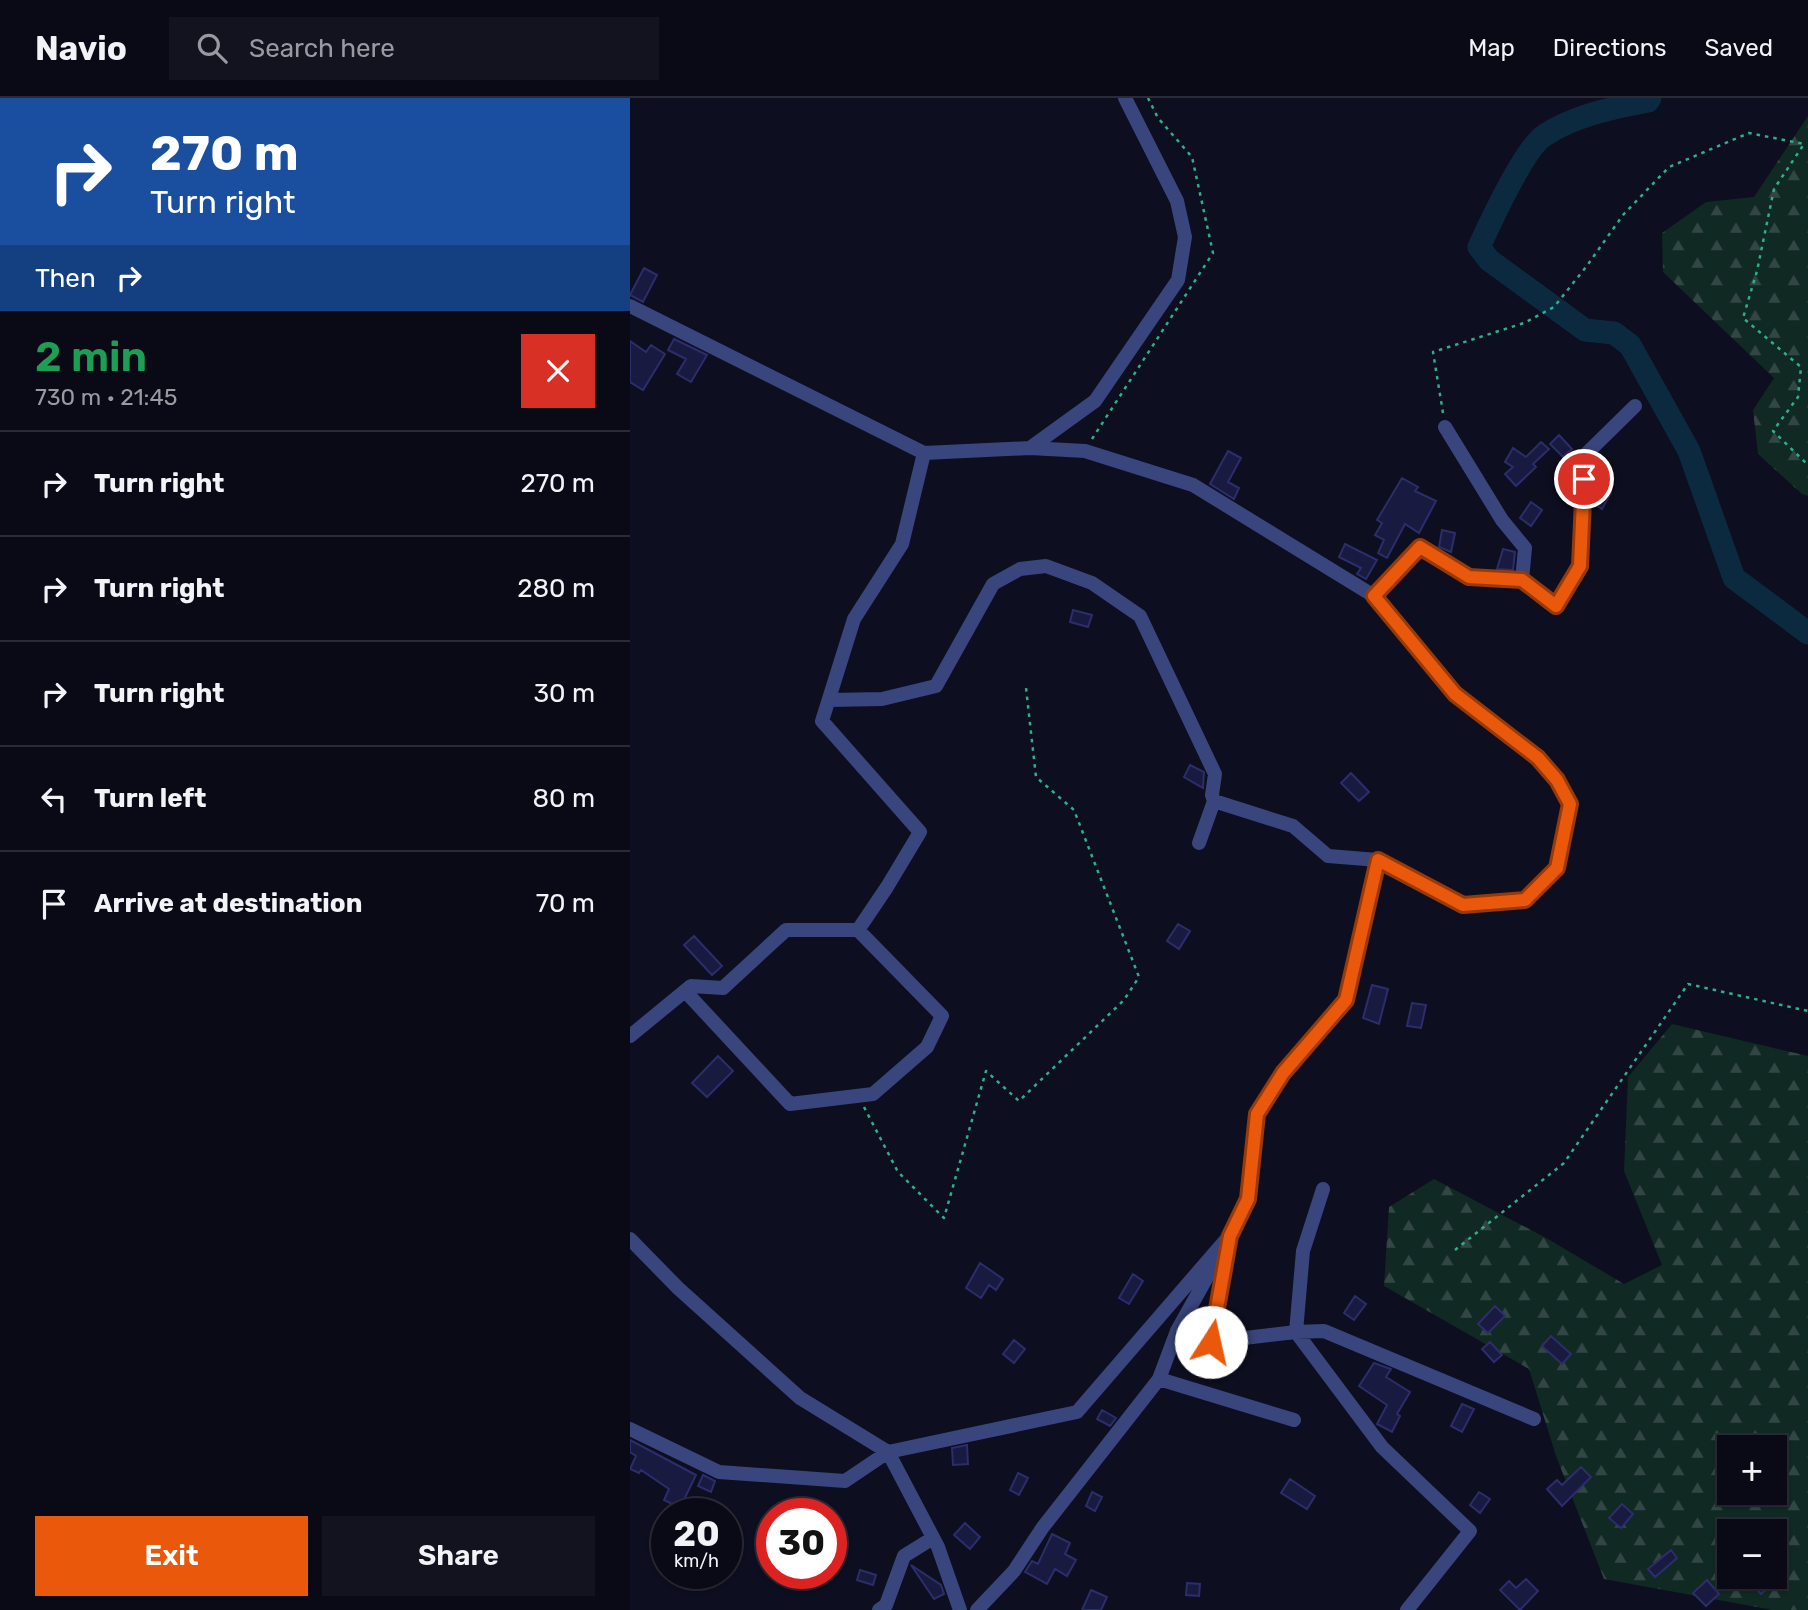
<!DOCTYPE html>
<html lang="en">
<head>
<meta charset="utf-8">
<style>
  :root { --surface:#0a0a17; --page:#131320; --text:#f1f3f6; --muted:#999aa1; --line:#2a2b36; --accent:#ea580c }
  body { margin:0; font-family:Rubik,sans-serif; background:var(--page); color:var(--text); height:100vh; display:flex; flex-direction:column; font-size:26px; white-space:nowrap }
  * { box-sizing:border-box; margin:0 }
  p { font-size:23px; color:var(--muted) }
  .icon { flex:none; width:38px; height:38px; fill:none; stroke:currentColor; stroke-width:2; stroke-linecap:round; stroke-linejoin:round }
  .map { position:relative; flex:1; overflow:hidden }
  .drawer { display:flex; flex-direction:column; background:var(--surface); width:630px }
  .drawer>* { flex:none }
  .guide { background:#1a4fa0; color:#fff; overflow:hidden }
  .tools { position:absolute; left:1087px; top:1337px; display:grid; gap:14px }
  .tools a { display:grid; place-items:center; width:70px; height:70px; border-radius:0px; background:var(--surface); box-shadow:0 2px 5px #0004,0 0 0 2px var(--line); font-size:35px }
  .speed { position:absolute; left:21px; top:1400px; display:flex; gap:14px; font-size:35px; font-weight:700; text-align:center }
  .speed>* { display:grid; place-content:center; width:91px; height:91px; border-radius:50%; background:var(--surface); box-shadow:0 2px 5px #0004,0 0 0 2px var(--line); line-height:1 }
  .speed small { font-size:18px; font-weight:400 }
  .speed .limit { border:10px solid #d22; background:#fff; color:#111 }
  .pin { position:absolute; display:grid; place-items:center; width:60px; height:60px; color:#fff; margin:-30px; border:4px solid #fff; border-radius:50%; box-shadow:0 2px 7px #0007 }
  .me { position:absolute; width:77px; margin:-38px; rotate:10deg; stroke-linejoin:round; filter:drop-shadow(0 0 5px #0008) }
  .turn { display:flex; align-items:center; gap:24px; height:147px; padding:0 35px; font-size:32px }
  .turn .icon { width:91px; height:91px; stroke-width:2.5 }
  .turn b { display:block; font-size:49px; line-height:60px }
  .then { display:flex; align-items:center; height:66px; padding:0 35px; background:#0003; gap:14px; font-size:26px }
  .round { display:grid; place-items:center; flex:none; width:74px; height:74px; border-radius:0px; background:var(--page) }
  .head { display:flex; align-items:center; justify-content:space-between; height:119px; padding:0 35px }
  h1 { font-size:42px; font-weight:600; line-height:52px; color:#1e9e55 }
  .cta { display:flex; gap:14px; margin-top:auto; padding:14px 35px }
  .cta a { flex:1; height:80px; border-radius:0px; background:var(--accent); color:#fff; font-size:28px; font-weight:600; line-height:80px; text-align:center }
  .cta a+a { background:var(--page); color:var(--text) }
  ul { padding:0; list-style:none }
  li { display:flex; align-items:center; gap:21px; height:105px; padding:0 35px; border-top:2px solid var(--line) }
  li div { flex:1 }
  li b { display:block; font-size:26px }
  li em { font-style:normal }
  header { display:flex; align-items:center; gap:42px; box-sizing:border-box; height:98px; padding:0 35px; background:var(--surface); border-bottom:2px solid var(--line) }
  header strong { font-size:33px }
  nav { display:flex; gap:38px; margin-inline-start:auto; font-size:24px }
  .search { width:490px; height:63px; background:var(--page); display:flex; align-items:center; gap:18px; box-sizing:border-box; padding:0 24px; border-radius:0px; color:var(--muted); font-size:26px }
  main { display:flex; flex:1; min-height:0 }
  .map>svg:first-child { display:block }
</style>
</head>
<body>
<header>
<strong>Navio</strong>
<div class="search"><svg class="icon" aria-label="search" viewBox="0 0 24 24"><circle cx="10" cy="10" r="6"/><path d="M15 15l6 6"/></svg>Search here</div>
<nav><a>Map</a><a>Directions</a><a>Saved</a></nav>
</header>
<main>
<section class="drawer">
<div class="guide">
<div class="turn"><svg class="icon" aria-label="right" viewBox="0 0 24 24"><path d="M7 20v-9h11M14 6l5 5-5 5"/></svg><div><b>270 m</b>Turn right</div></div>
<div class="then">Then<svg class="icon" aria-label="right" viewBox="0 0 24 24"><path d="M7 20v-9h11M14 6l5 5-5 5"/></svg></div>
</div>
<div class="head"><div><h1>2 min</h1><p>730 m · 21:45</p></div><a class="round" style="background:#d93025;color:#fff"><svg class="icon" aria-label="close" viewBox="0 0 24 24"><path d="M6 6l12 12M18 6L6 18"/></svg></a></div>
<ul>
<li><svg class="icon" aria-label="right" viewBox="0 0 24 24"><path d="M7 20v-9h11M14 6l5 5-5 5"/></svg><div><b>Turn right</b></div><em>270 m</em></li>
<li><svg class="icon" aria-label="right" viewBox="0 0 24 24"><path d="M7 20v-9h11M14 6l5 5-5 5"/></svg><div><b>Turn right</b></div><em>280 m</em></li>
<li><svg class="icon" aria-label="right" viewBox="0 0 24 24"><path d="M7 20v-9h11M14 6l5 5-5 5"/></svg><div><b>Turn right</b></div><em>30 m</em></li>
<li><svg class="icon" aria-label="left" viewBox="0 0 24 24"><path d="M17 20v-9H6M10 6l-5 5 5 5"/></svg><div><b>Turn left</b></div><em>80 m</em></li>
<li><svg class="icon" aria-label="arrive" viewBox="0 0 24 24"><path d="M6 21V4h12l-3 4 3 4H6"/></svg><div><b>Arrive at destination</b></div><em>70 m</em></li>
</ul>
<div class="cta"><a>Exit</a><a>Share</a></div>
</section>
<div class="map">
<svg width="1178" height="1512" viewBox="0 0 1178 1512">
  <defs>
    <pattern id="forest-firs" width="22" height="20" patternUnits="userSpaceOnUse" patternTransform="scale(1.75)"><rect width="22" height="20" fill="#102922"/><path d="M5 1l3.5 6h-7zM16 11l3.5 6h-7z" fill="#324743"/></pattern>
  </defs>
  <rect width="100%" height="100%" fill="#0d0e1f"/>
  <path fill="url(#forest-firs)" fill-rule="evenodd" d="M1178,18V398L1172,396L1128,356L1123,312L1144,280L1033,174L1032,135L1076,104L1124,99Z
    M1042,926L1178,958V1512H1143L974,1481L926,1358L899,1271L754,1188L759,1109L804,1081L918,1141L994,1186L1032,1167L994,1073L998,979ZM1099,1349H1144V1395H1099ZM1099,1433H1144V1479H1099Z"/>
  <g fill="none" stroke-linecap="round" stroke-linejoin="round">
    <path stroke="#0c2a3f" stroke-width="23" d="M1020,0L1018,3C983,10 946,17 915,37C895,49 860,125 849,149L859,162L955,232L984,235L1000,247L1059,353L1104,480L1178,535"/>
  </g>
  <path fill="#191a40" stroke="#2c2d6b" stroke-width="2" d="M14,170L27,177L13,204L0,197Z
    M44,241L77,257L61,284L47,276L56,261L38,252Z
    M0,243L16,254L21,247L35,256L13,292L0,284Z
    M929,337L942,351L933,359L920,346Z
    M911,344L919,351L903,366L906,369L886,388L875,376L883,369L875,364L883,350L896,359Z
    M598,353L611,360L598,384L609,390L604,401L580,386Z
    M772,380L788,389L785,393L806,403L789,435L775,426L757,460L748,455L754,442L745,437L752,425L747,422Z
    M972,389L981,395L972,411L963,405Z
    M901,404L912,412L901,428L890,420Z
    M812,432L825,435L821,454L809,449Z
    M715,446L747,462L736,481L727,476L731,470L709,459Z
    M873,451L885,454L883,472L867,471Z
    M443,512L462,517L458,529L440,524Z
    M560,667L574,674L573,690L554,679Z
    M721,675L739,694L729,703L711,685Z
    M548,826L560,833L549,851L537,843Z
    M64,838L92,868L82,877L54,847Z
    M742,887L758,891L749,926L733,920Z
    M782,905L796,907L791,930L777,928Z
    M88,958L103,973L77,999L62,985Z
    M350,1165L373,1181L366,1192L359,1187L351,1200L336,1190Z
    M503,1176L513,1183L499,1206L489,1200Z
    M725,1198L736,1206L724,1222L714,1215Z
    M865,1208L875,1218L858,1235L848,1226Z
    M921,1238L941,1256L932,1266L912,1248Z
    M384,1242L395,1251L384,1265L373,1256Z
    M860,1244L872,1257L864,1264L852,1251Z
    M744,1265L761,1271L756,1279L780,1294L767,1316L770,1318L762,1334L747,1326L757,1307L729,1288Z
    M832,1306L844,1311L832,1334L821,1328Z
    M472,1312L486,1320L480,1328L467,1321Z
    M0,1342L66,1377L50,1410L34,1402L39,1391L11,1372L9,1375L0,1371L6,1358L0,1354Z
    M337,1347L338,1366L323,1367L322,1350Z
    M951,1369L961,1379L932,1408L917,1391L927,1382L932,1387Z
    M388,1375L398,1380L389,1397L380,1392Z
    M73,1377L85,1383L81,1394L68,1388Z
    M660,1381L685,1398L677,1411L651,1395Z
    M462,1394L472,1399L465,1413L456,1408Z
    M849,1394L860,1401L850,1415L840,1407Z
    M992,1406L1003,1416L991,1430L979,1420Z
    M335,1425L350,1439L340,1451L324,1437Z
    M422,1436L440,1445L435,1456L446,1462L437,1478L425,1471L417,1486L395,1474L402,1463L408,1466Z
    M1041,1452L1047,1460L1025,1479L1018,1471Z
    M281,1467L311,1487L314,1496L304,1501Z
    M230,1472L246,1477L243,1487L227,1482Z
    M1132,1479H1150L1131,1496L1123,1487Z
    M896,1481L908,1493L890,1512L870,1492L879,1483L886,1490Z
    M1077,1482L1089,1496L1076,1508L1063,1495Z
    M557,1485L570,1486L569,1498L556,1497Z
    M461,1492L477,1499L471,1512H452Z"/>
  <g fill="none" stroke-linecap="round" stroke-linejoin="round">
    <path stroke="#30ae8a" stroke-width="2.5" stroke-dasharray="3.5 5" stroke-linecap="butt" d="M813,315L803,254L894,225L924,209L956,169L993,117L1039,69L1119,35L1174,46L1144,91L1127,173L1113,220L1171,269L1168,299L1143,333L1178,367
      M462,341L583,155L562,59L528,20L518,0
      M234,1009L268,1074L314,1120L356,973L389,1003L494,902L509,879L444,712L406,679L396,590
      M825,1152L934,1065L1058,886L1178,913"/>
    <path stroke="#39457d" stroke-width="14" d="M0,208L294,355
      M400,350L455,353L563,387L744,498
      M892,482L926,508L950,468L954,358L1005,308
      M199,602L252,601L306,588L363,486L390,471L416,468L462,485L510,518L585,676L582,697L584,703
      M569,745L584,703L663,728L698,758L748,762L716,903L653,975L627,1016L618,1101L595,1146
      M748,762L833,807L895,802L927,770L940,706L927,682L908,660L825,596L744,498L790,449L839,479L892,482L895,450L872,422L815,329
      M55,893L160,1006L243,996L297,949L312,918L228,832
      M0,938L61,888L93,890L156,832H228L257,789L290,734L192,623L224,521L272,446L294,355L400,350L465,303L548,182L555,139L547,103L495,0
      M693,1091L673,1153L666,1234L694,1233L904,1321
      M0,1141L48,1190L170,1300L258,1354L308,1449L330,1512
      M529,1281L664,1322
      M0,1331L89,1374L215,1383L258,1354L447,1314L600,1137L581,1244L666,1234L752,1349L840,1433L777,1512
      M249,1512L256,1507L274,1458L303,1440
      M347,1512L384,1473L413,1429L529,1281L547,1233L586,1163"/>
  </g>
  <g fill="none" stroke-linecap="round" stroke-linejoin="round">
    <defs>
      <path id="route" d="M581,1244L600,1138L618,1101L627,1016L653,975L716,902L748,762L833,807L895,802L927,770L940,706L927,682L908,660L825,596L744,498L790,449L839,479L892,482L926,508L950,468L954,381"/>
    </defs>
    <use href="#route" stroke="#983908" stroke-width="18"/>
    <use href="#route" stroke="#ea580c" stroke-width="12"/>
  </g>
</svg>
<div class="tools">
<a>+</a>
<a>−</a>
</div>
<div class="speed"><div>20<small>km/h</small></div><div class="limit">30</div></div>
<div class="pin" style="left:954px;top:381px;background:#d93025"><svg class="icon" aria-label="arrive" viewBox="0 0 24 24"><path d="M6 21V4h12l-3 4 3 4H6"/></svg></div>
<svg class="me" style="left:581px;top:1244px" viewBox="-20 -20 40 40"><circle r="19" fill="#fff"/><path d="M0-13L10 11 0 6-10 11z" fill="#ea580c"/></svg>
</div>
</main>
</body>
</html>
